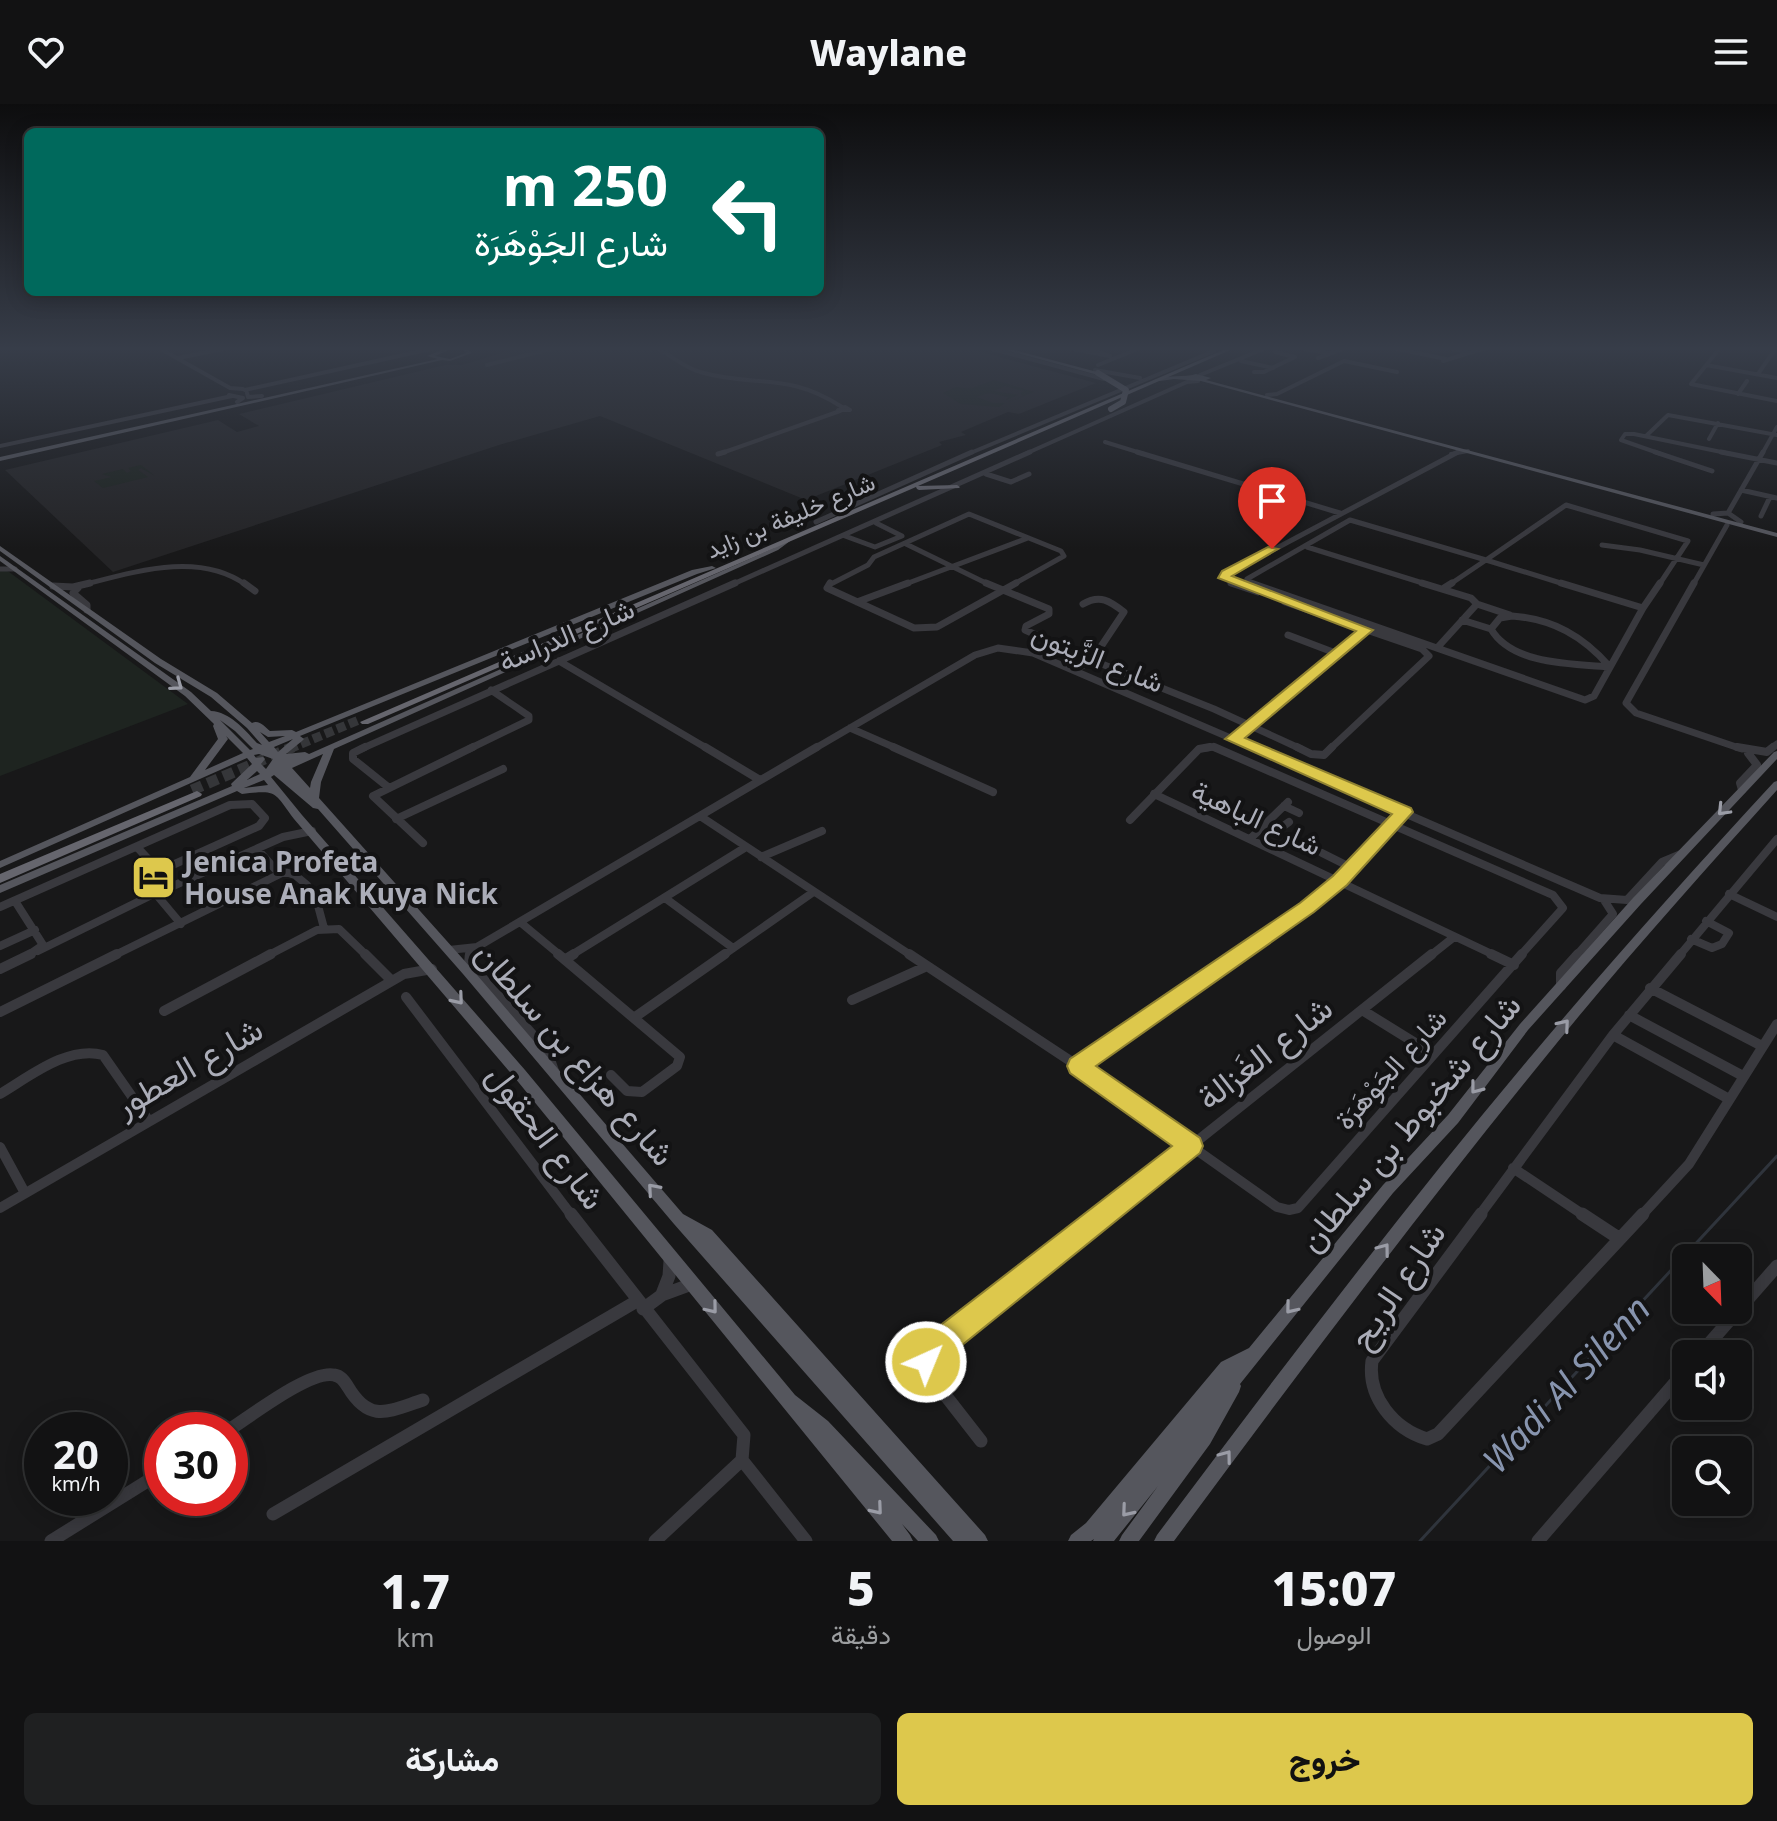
<!DOCTYPE html>
<html lang="ar">
<head>
<meta charset="utf-8">
<style>
  :root { --surface:#121213; --page:#1f2021; --text:#f1f3f6; --muted:#9c9ea0; --line:#313233; --accent:#ddc84c }
  body { margin:0; font-family:"Noto Sans",Vazirmatn,sans-serif; background:var(--page); color:var(--text); direction:rtl; height:100vh; display:flex; flex-direction:column; font-size:30px; white-space:nowrap }
  * { box-sizing:border-box; margin:0 }
  p { font-size:26px; color:var(--muted) }
  .icon { flex:none; width:44px; height:44px; fill:none; stroke:currentColor; stroke-width:2; stroke-linecap:round; stroke-linejoin:round }
  .map { position:relative; height:1437px; overflow:hidden; direction:ltr }
  .sheet { display:flex; flex-direction:column; background:var(--surface); flex:1 }
  .sheet>* { flex:none }
  .top-card { position:absolute; left:24px; top:24px; width:800px; height:168px; border-radius:12px; box-shadow:0 4px 20px #0003,0 0 0 2px var(--line); direction:rtl; background:#00695c; color:#fff; overflow:hidden }
  .needle { width:52px; rotate:157deg }
  .buttons { position:absolute; left:1672px; top:1140px; display:grid; gap:16px }
  .buttons a { display:grid; place-items:center; width:80px; height:80px; border-radius:12px; background:var(--surface); box-shadow:0 4px 20px #0003,0 0 0 2px var(--line); font-size:40px }
  .speed { position:absolute; left:24px; top:1308px; display:flex; gap:16px; font-size:40px; font-weight:700; text-align:center }
  .speed>* { display:grid; place-content:center; width:104px; height:104px; border-radius:50%; background:var(--surface); box-shadow:0 4px 20px #0003,0 0 0 2px var(--line); line-height:1 }
  .speed small { font-size:20px; font-weight:400 }
  .speed .limit { border:12px solid #d22; background:#fff; color:#111 }
  .pin { position:absolute; display:grid; place-items:center; width:68px; height:68px; color:#fff; margin:-82px -34px; border-radius:50% 50% 50% 0; rotate:-45deg; box-shadow:0 0 8px #0007 }
  .pin .icon { rotate:45deg }
  .me { position:absolute; width:88px; margin:-44px; rotate:44deg; stroke-linejoin:round; filter:drop-shadow(0 0 6px #0008) }
  .turn { display:flex; align-items:center; gap:28px; height:168px; padding:0 24px; font-size:36px }
  .turn .icon { width:104px; height:104px; stroke-width:2.5 }
  .turn b { display:block; font-size:56px; line-height:68px }
  .eta { display:flex; justify-content:space-evenly; align-items:center; height:136px; text-align:center }
  .eta b { font-size:48px; font-weight:800; line-height:56px }
  .cta { display:flex; gap:16px; margin-top:auto; padding:16px 24px }
  .cta a { flex:1; height:92px; border-radius:12px; background:var(--accent); color:#111; font-size:32px; font-weight:800; line-height:92px; text-align:center }
  .cta a+a { background:var(--page); color:var(--text) }
  header { display:flex; justify-content:space-between; align-items:center; height:104px; padding:0 24px; background:var(--surface); font-size:36px; font-weight:800 }
  .map>svg:first-child { display:block }
</style>
</head>
<body>
<header><svg class="icon" aria-label="menu" viewBox="0 0 24 24"><path d="M4 6h16M4 12h16M4 18h16"/></svg>Waylane<svg class="icon" aria-label="heart" viewBox="0 0 24 24"><path d="M12 20l-8-8c-3-5 5-10 8-4 3-6 11-1 8 4z"/></svg></header>
<div class="map">
<svg width="1777" height="1437" viewBox="0 0 1777 1437">
  <rect width="100%" height="100%" fill="#181819"/>
  <path fill="#242426" d="M518,244H966L1096,279L1019,310L1008,308L961,328L966,331L939,338L942,341L806,396L600,312L499,341L113,468L5,366L218,316L237,328L259,322L239,310L445,261H462Z"/>
  <path fill="#1e2420" d="M994,276L1034,288L1008,298L1023,292L1020,289L1024,287L1005,282L993,287L1018,291L1006,296L1008,293L989,289L976,293L993,299H1005L999,303L961,300L943,289L956,283L970,285Z
    M141,361L155,372L141,364L138,366L148,373L103,384L94,377L112,373L102,370L123,365L127,369L131,367L128,364Z
    M5,465L188,600L0,672V466Z"/>
  <g fill="none" stroke-linecap="round" stroke-linejoin="round">
    <path stroke="#2f343c" stroke-width="3" d="M1420,1437L1777,1052"/>
    <path stroke="#353639" stroke-width="9" stroke-dasharray="9 4" stroke-linecap="butt" d="M289,645L361,615"/>
    <path stroke="#353639" stroke-width="11" stroke-dasharray="11 6" stroke-linecap="butt" d="M192,686L293,643"/>
    <path stroke="#39393e" stroke-width="4" d="M159,244L230,284L243,285
      M656,244C671,251 683,263 700,268C755,284 787,267 842,303
      M989,244L1104,275
      M1068,244L1110,252L1085,244
      M1393,244L1446,255
      M1449,244L1466,248
      M1720,244L1691,280L1777,297
      M1305,245L1328,249
      M178,254L228,244
      M1318,254L1345,244
      M1241,257L1273,264
      M1443,257L1485,244
      M487,261L555,244
      M1098,261L1140,244
      M1706,261L1777,274
      M1095,266L1140,274
      M1254,268H1264L1295,253L1275,248
      M1758,270L1776,244
      M1200,271L1266,244
      M245,286L435,244
      M247,289L248,293L262,292
      M1738,290L1747,277
      M229,291L243,294L237,298
      M1267,291L1277,290L1344,257L1397,268
      M845,303L850,306H838Z
      M1646,332L1668,311L1777,331
      M1709,335L1718,319
      M1105,338L1144,350
      M0,342L232,292
      M719,350L840,307
      M968,350L1214,247
      M1025,350L1187,278L1198,277
      M1451,350L1468,347
      M1661,350L1621,336L1625,330H1634L1731,350
      M1762,350L1777,323"/>
    <path stroke="#39393e" stroke-width="5" d="M1137,348L1340,409
      M1655,348L1712,367
      M1721,348L1777,359
      M718,350L725,348
      M986,370L1011,378L1029,370
      M1741,386L1777,394
      M1728,409L1763,348
      M1713,410L1728,409L1741,418
      M1761,412L1770,393
      M816,418L972,348
      M845,432L875,443L902,432L876,419
      M906,440L990,481
      M1602,441L1640,446L1704,461
      M1307,443L1429,481
      M1486,456L1567,481
      M1486,456L1566,401L1688,437L1659,481
      M0,465H15
      M82,481C134,468 199,447 246,481
      M731,481L1030,348
      M829,481L868,461L874,453L969,410L1061,447L1064,452L1012,481
      M903,481L1028,434
      M1237,481L1224,472L1458,348
      M1254,481L1247,475L1350,416L1486,456
      M1449,481L1486,456
      M1693,481L1727,421"/>
    <path stroke="#39393e" stroke-width="7" d="M244,479L255,487
      M830,479L827,484L914,524L937,523L1016,479
      M986,479L1049,505V510L1026,522L1025,526L1092,556L1075,566
      M1231,479L1258,488
      M1251,479L1585,596L1594,592L1643,504
      M1422,479L1471,494L1477,500L1437,544
      M1561,479L1643,504
      M1694,479L1626,599L1636,609L1742,645
      M53,482L73,483L90,479
      M78,484L73,489L87,501V506
      M1444,484L1452,479
      M857,498L908,479
      M1285,498L1422,545L1429,552L1330,645
      M1083,500C1100,490 1110,497 1124,508L1092,556
      M1477,500L1510,511
      M1643,504L1660,479
      M1512,512C1553,515 1583,532 1610,563C1573,560 1512,561 1491,525L1500,514Z
      M1462,516L1491,525
      M1288,531L1338,550
      M1092,556L1214,605L1301,645
      M559,557L708,645
      M850,624L898,645
      M1233,635L1366,526
      M361,645L735,479
      M469,645L529,616V612L491,586
      M814,645L975,551L998,544L1033,549L1256,645
      M1199,645L1213,643L1219,645
      M1770,645L1777,640"/>
    <path stroke="#39393e" stroke-width="8" d="M365,643L353,649V655L388,683
      M705,643L760,676
      M893,643L993,688
      M1214,643L1553,791L1563,804L1520,852
      M1252,643L1600,794L1627,796L1662,758L1681,750
      M1297,643L1311,650L1324,651L1332,643
      M1737,643L1767,648L1773,643
      M1742,686L1740,679L1757,661L1748,649
      M1154,690L1496,852
      M1284,702L1299,709
      M700,712L912,852
      M396,715L503,665
      M1130,716L1199,645L1210,643
      M1268,718L1282,723L1289,718
      M1251,734L1288,698
      M423,739L373,692L473,643
      M137,743L173,782L283,733L312,727
      M257,745L275,765L295,771L307,781L317,798L324,824
      M1322,749L1352,764
      M761,753L822,727
      M155,789L181,820
      M1729,790L1777,813
      M665,794L733,844
      M15,797L43,841L27,852
      M0,803L230,701L252,700L265,714L259,722L157,768
      M520,818L561,852
      M1691,835L1712,844L1722,840L1729,829L1706,817
      M0,842L35,826
      M449,846L477,843L817,643
      M38,847L170,782
      M113,852L284,768
      M267,852L317,826L339,825L367,852
      M469,852L476,844
      M570,852L746,743
      M722,852L812,789
      M1237,852L1307,804L1340,776L1404,708
      M1430,852L1454,833
      M1576,852L1613,810L1604,796
      M1679,852L1777,735"/>
    <path stroke="#39393e" stroke-width="10" d="M365,850L392,877
      M470,850L469,859L547,947L554,967
      M558,850L680,953L677,962L642,988L627,987L611,971
      M909,850L1078,962L1277,1103L1289,1106L1298,1104L1522,850
      M1491,850L1514,861
      M566,855L574,850
      M0,865L31,850
      M1561,882V869L1578,850
      M1650,884L1762,942
      M406,893L572,1112
      M852,896L925,863
      M1362,906L1433,950
      M164,907L271,850
      M0,908L117,850
      M1629,911L1743,972
      M635,913L725,850
      M1613,931L1729,995
      M1078,962L1240,850
      M0,990C29,973 68,941 103,951L149,1017
      M0,1043L25,1089
      M1513,1064L1585,1112
      M0,1104L404,870L432,865
      M1103,1112L1432,850
      M1479,1112L1613,931L1681,850
      M1641,1112L1689,1060L1777,920"/>
    <path stroke="#39393e" stroke-width="13" d="M571,1110L744,1331L742,1356L655,1437
      M1481,1110L1372,1257C1367,1293 1394,1325 1427,1335L1438,1330L1643,1110
      M1582,1110L1620,1135
      M662,1190L669,1172L670,1157
      M643,1205L662,1191L692,1180
      M1700,1250L1777,1162
      M229,1326C251,1312 310,1266 334,1271C341,1272 344,1277 348,1283C370,1320 389,1307 423,1296
      M981,1337L928,1269L926,1258L931,1248L1105,1110
      M742,1356L806,1437
      M273,1410L637,1197
      M51,1437L162,1368
      M1538,1437L1686,1266"/>
    <path fill="#55565d" fill-rule="evenodd" d="M447,244H466L472,249L450,257L442,256L0,357V353L438,255L427,252ZM449,246H463L466,249L450,255L435,252Z
      M1196,270L1211,274L1206,276L1777,429V433L1201,277L1174,275L1160,277L1158,276C1170,270 1183,274 1196,270Z
      M785,436L790,437L778,446L334,645L321,678L319,694L471,864L683,1110L712,1126L985,1431L988,1437H953L674,1120L463,870L318,705L313,704L274,671L271,673L302,711L525,966L795,1291L828,1317L936,1431L939,1437H918L902,1420L910,1431L913,1437H892L515,974L294,715C273,687 278,686 242,690L237,687L0,789V781L232,682L231,680L233,678L252,660L247,654L0,764V757L190,673L218,635L213,622L214,620L185,592L0,457V452L191,588L211,607C230,608 245,626 257,639L262,641L247,624L211,593L155,559L0,447V442L161,555L217,589L252,619C259,615 265,623 270,627L292,626L296,628L692,466L712,462L716,464L697,470L300,632L304,635L302,637L286,650L305,648L309,650L774,444ZM220,616L235,627L253,645L250,646ZM260,628L268,633L285,632L269,638ZM226,632L243,649L205,666L228,635ZM293,635L278,648L274,643ZM259,650L273,655L266,665L261,660L265,655L263,653L256,654L254,651ZM323,650L311,678L310,684L292,664ZM257,667L260,670L247,676L256,668ZM264,676L268,681L244,684Z
      M1777,647V655L1641,800L1528,926L1458,1019L1393,1089L1240,1280L1241,1282L1239,1288L1210,1340L1139,1437H1119L1122,1431L1158,1382L1114,1437H1093L1094,1435L1091,1437H1068L1071,1431L1086,1419L1221,1258L1249,1244L1383,1081L1448,1011L1520,920L1633,794L1774,648Z
      M1777,677V686C1696,776 1615,866 1539,961C1413,1116 1293,1276 1174,1437H1154L1157,1431C1279,1268 1402,1106 1533,950C1611,857 1692,767 1774,678Z"/>
    <path fill="#66666e" fill-rule="evenodd" d="M998,244H1007L1101,269L1098,271Z
      M1228,244H1235L918,382L957,381L960,383L959,384L919,386L917,385L916,383L368,620H362L360,618Z
      M197,687L202,690L201,692L0,779V770Z"/>
    <path stroke="#66666e" stroke-width="6" d="M1098,269L1126,286L1123,298L1111,305"/>
  </g>
  <defs><path id="oneway-chevron" d="M-2-3.5L2.5 0L-2 3.5" fill="none" stroke-width="1.6" stroke-linecap="round" stroke-linejoin="round" transform="scale(2)"/></defs>
  <g stroke="#9a9ca6">
    <use href="#oneway-chevron" transform="translate(177 581) rotate(36)"/>
    <use href="#oneway-chevron" transform="translate(1723 706) rotate(134)"/>
    <use href="#oneway-chevron" transform="translate(458 895) rotate(50)"/>
    <use href="#oneway-chevron" transform="translate(1564 921) rotate(-50)"/>
    <use href="#oneway-chevron" transform="translate(1476 984) rotate(128)"/>
    <use href="#oneway-chevron" transform="translate(653 1085) rotate(-131)"/>
    <use href="#oneway-chevron" transform="translate(1384 1145) rotate(-53)"/>
    <use href="#oneway-chevron" transform="translate(712 1204) rotate(51)"/>
    <use href="#oneway-chevron" transform="translate(1291 1204) rotate(129)"/>
    <use href="#oneway-chevron" transform="translate(1226 1352) rotate(-53)"/>
    <use href="#oneway-chevron" transform="translate(877 1405) rotate(50)"/>
    <use href="#oneway-chevron" transform="translate(1127 1407) rotate(130)"/>
  </g>
  <linearGradient id="sky" x2="0" y2="1"><stop stop-color="#0d0d0e"/><stop offset="0.55" stop-color="#373d49"/><stop offset="1" stop-color="#373d49" stop-opacity="0"/></linearGradient>
  <rect width="1777" height="445" fill="url(#sky)"/>
  <path fill="#ddc84c" stroke="#908231" stroke-width="2" d="M1268,443L1278,445L1232,472L1373,526L1245,634L1411,704L1413,708L1347,781L1314,808L1096,962L1200,1034L1203,1042L1200,1049L945,1255L937,1268L926,1273L916,1268L912,1258L924,1234L1172,1042L1070,969L1067,962L1070,955L1300,799L1333,772L1392,710L1225,635L1356,527L1218,474L1222,467Z"/>
  <defs>
    <symbol id="hotel-square" viewBox="-11 -11 22 22"><rect x="-9" y="-9" width="18" height="18" rx="4" fill="#ddc84c" stroke="#131314"/><path d="M-6-4.5h1.5V1H6V5H4.5V3h-9V5H-6ZM-4 0a1.8 1.8 0 1 1 3.6 0ZM.5 0V-2.5h3Q6-2.5 6 0Z" fill="#111"/></symbol>
  </defs>
  <g fill-rule="evenodd">
    <use href="#hotel-square" x="128" y="748" width="51" height="51"/>
  </g>
  <g text-anchor="middle" dominant-baseline="central" stroke-width="8" stroke-linejoin="round" paint-order="stroke">
    <g font-size="24" fill="#abadb8" stroke="#131314">
      <text transform="translate(790 411) rotate(-23)">شارع خليفة بن زايد</text>
    </g>
    <g font-size="28" fill="#abadb8" stroke="#131314">
      <text transform="translate(566 530) rotate(-23)">شارع الدراسة</text>
      <text transform="translate(1098 553) rotate(22)">شارع الزَّيتون</text>
      <text transform="translate(1257 713) rotate(25)">شارع الباهية</text>
      <text transform="translate(1390 964) rotate(-48)">شارع الجَوْهَرَة</text>
    </g>
    <g font-size="28" font-weight="bold" fill="#abadb8" stroke="#131314" text-anchor="start">
      <text x="184" y="757">Jenica Profeta<tspan x="184" dy="32">House Anak Kuya Nick</tspan></text>
    </g>
    <g font-size="34" fill="#abadb8" stroke="#131314">
      <text transform="translate(1264 948) rotate(-38)">شارع الغَزالة</text>
      <text transform="translate(576 949) rotate(49)">شارع هزاع بن سلطان</text>
      <text transform="translate(188 962) rotate(-30)">شارع العطور</text>
      <text transform="translate(1409 1018) rotate(-50)">شارع شخبوط بن سلطان</text>
      <text transform="translate(547 1032) rotate(53)">شارع الحقول</text>
      <text transform="translate(1396 1181) rotate(-56)">شارع الريح</text>
    </g>
    <g font-size="36" font-style="italic" fill="#8794ae" stroke="#131314">
      <text transform="translate(1566 1280) rotate(-47)">Wadi Al Silenn</text>
    </g>
  </g>
</svg>
<div class="buttons">
<a><svg class="needle" viewBox="-14 -14 28 28"><path d="M0-13l5 13h-10z" fill="#e53935"/><path d="M0 13l5-13h-10z" fill="#9c9ea0"/></svg></a>
<a><svg class="icon" aria-label="sound" viewBox="0 0 24 24"><path d="M4 9h4l5-4v14l-5-4H4zM17 9q2 3 0 6"/></svg></a>
<a><svg class="icon" aria-label="search" viewBox="0 0 24 24"><circle cx="10" cy="10" r="6"/><path d="M15 15l6 6"/></svg></a>
</div>
<div class="speed"><div>20<small>km/h</small></div><div class="limit">30</div></div>
<div class="pin" style="left:1272px;top:445px;background:#d93025"><svg class="icon" aria-label="arrive" viewBox="0 0 24 24"><path d="M6 21V4h12l-3 4 3 4H6"/></svg></div>
<svg class="me" style="left:926px;top:1258px" viewBox="-20 -20 40 40"><circle r="17" fill="#ddc84c" stroke="#fff" stroke-width="3"/><path d="M0-11L8 9 0 5-8 9z" fill="#fff"/></svg>
<div class="top-card">
<div class="turn"><svg class="icon" aria-label="left" viewBox="0 0 24 24"><path d="M17 20v-9H6M10 6l-5 5 5 5"/></svg><div><b>250 m</b>شارع الجَوْهَرَة</div></div>
</div>
</div>
<section class="sheet">
<div class="eta">
<div><b>15:07</b><p>الوصول</p></div>
<div><b>5</b><p>دقيقة</p></div>
<div><b>1.7</b><p>km</p></div>
</div>
<div class="cta"><a>خروج</a><a>مشاركة</a></div>
</section>
</body>
</html>
